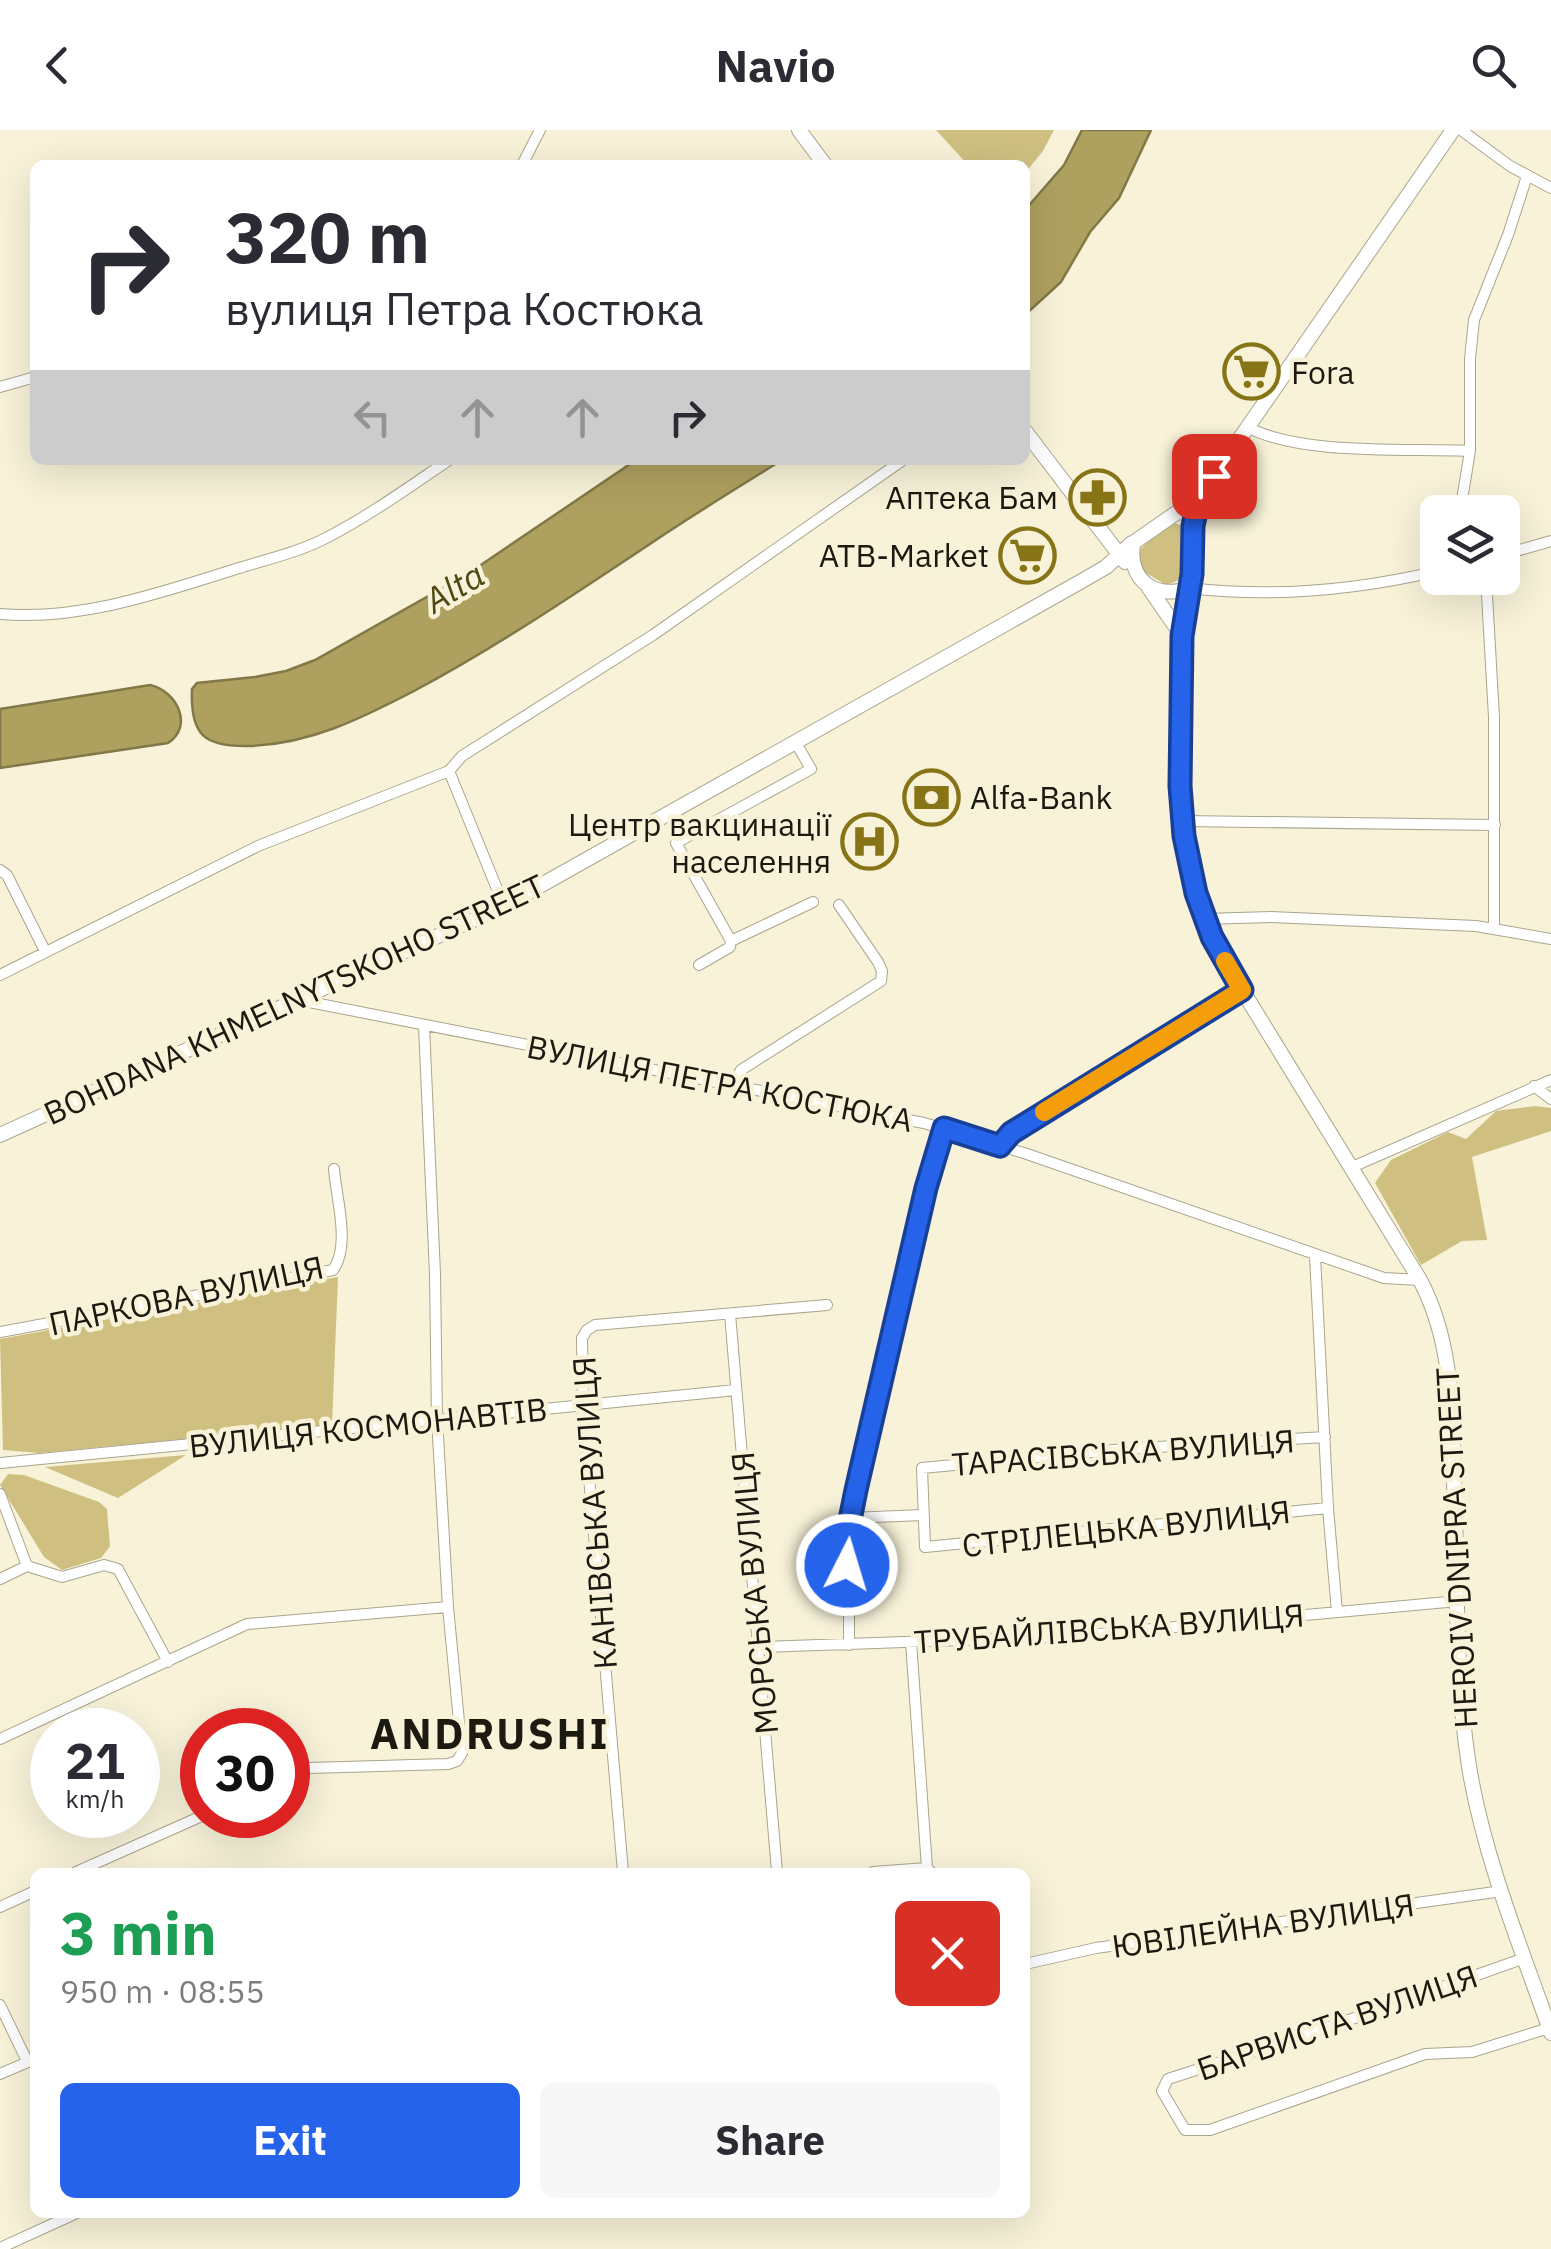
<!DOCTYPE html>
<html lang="en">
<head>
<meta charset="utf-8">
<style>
  :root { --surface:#fff; --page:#f7f7f7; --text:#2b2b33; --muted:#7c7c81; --accent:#2563eb }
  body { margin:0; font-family:"IBM Plex Sans",sans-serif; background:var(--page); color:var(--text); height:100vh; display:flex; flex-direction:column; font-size:38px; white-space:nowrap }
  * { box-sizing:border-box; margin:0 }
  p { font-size:32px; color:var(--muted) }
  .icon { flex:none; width:55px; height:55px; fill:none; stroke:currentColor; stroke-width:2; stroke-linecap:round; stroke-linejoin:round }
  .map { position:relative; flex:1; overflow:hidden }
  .panel { position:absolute; left:30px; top:1738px; width:1000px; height:350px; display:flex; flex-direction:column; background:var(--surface); border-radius:15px; box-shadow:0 10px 40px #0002 }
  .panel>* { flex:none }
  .top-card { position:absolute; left:30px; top:30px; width:1000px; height:305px; border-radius:15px; box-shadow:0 10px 40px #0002; background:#fff; color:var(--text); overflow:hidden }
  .fabs { position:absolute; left:1420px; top:365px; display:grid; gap:20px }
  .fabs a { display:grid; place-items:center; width:100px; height:100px; border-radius:15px; background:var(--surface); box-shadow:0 10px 40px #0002; font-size:50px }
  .speed { position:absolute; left:30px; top:1578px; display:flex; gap:20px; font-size:50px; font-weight:700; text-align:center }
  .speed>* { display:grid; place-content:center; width:130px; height:130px; border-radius:50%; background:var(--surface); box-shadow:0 10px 40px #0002; line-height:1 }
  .speed small { font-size:25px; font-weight:400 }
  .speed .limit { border:15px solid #d22; background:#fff; color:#111 }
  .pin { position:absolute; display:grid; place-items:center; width:85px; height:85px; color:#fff; margin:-42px; border-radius:20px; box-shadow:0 5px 15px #0006 }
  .me { position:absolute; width:110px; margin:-55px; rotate:5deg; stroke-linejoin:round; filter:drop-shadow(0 0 8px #0008) }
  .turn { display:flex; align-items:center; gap:35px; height:210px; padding:0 30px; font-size:45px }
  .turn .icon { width:130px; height:130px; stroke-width:2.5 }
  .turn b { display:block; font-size:70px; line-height:85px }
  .lanes { display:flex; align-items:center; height:95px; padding:0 30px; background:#0003; justify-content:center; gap:50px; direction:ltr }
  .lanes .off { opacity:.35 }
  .round { display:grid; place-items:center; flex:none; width:105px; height:105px; border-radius:15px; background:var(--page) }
  .headline { display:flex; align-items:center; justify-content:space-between; height:170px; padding:0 30px }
  h1 { font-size:60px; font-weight:800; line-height:75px; color:#1e9e55 }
  .cta { display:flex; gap:20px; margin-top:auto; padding:20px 30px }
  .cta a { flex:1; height:115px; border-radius:15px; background:var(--accent); color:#fff; font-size:40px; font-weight:800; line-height:115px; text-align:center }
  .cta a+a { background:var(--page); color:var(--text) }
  header { display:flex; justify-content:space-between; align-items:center; height:130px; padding:0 30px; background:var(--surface); font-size:45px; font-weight:800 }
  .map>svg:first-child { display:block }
</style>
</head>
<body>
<header><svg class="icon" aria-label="back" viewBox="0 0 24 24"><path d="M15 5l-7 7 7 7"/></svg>Navio<svg class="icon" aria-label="search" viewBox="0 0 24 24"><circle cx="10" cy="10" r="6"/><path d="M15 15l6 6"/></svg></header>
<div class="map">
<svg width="1551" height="2119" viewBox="0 0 1551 2119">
  <rect width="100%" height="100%" fill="#f7f2d8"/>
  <path fill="#cfc082" d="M936,0H1054L1043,21L1025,43V35H968Z
    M1175,393L1183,396C1189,412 1189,438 1177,451L1166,455L1143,441L1138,421L1166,396Z
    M1535,976L1551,978V1001L1472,1027L1487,1110L1462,1111L1421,1135L1375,1053L1391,1030L1448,1002L1466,1009L1496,981Z
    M338,1147L332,1295L39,1323L3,1320L0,1209Z
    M186,1325L118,1368L45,1337Z
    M8,1344L24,1345L99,1372L107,1379L110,1416L101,1428L62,1440L44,1427L0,1355Z"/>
  <path fill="#aea05f" stroke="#827847" stroke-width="2.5" d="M1082,0H1151L1119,68L1090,102L1061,152L1025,185V80L1064,35Z
    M636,330H782C737,358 691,386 647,416C570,467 495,518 414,561C360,589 310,614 249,616C204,617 190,605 192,559L197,553L255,547L286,541L315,530L469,443Z
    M150,555C177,561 194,596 168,613L0,638V579Z"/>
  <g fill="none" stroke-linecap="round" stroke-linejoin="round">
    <defs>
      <path id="street" d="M1461,0L1510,36L1551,58
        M522,35L540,0
        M0,257L35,247
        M1247,297C1302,326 1408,318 1470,321
        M1460,382L1470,321V229L1474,190L1508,105L1527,46
        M1502,425L1551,411
        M1486,448L1494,587V798
        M1190,458C1273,468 1357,460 1438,441
        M0,484C81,491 163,462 239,438C268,429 299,422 326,408C369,386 409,357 449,330
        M449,641L504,776
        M1182,691L1495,695
        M0,740L7,745L45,821
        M1204,789L1271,787L1476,796L1551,809
        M731,811L676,713L811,639L796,613
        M699,835L730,817L731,811L813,772
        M0,845L258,716L449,641L462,626L653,505L903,330
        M299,870L924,993L1027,1024L1384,1148L1420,1150
        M732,955L741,940L881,851L882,841L878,832L839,775
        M1534,956L1551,969
        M1000,1016L1011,1003L1242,860
        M1350,1038L1551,950
        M1315,1126L1328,1378L1337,1482
        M730,1184L777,1742
        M0,1202L333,1140C351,1116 336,1067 334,1039
        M1325,1307L1124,1319L922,1338L925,1417L1328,1378
        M0,1333L736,1260
        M0,1364L27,1436L62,1447L104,1435L118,1439L168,1532
        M850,1388L923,1385
        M0,1449L27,1436
        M911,1512L927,1738L931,1742
        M849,1515V1395L895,1186L944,998
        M759,1517L1077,1506L1458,1471
        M0,1609L247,1494L448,1477
        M288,1648L309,1638L448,1634L457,1631L462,1623L448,1477L437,1289L435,1144L424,896
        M76,1742L204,1685
        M623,1742L583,1277L582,1208L587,1200L595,1195L827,1175
        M873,1742L927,1738
        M0,1777L35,1761
        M1525,1828L1329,1897L1168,1949L1162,1961L1185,2000H1210L1425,1924L1472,1922L1549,1898
        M1025,1834L1096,1818L1502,1761
        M0,1875L27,1931
        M0,1944L35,1929
        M0,2118L79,2082"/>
      <path id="secondary" d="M799,0L825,35
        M1025,301L1125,432
        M1179,381L1197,367L1214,346L1453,0
        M1149,458L1182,506
        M1190,458C1155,470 1128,451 1133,413L1179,381L1188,385C1205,421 1185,468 1182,507C1174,615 1171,735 1225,832L1420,1150C1453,1212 1452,1282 1454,1351C1458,1449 1454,1552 1471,1648C1487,1735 1522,1820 1551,1903
        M0,1005L504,776L1080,452L1106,437L1132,413"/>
    </defs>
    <use href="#street" stroke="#aaa58e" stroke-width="12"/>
    <use href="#secondary" stroke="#aaa58e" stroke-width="16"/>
    <use href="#street" stroke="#fff" stroke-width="10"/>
    <use href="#secondary" stroke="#fff" stroke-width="14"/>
  </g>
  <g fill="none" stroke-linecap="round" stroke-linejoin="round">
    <defs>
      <path id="route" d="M847,1435L848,1400L856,1360L926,1058L944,998L1000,1016L1011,1003L1242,860L1212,807L1196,763L1184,706L1180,656L1182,506L1192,444L1193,396L1200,363L1214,346"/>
    </defs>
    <use href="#route" stroke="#184099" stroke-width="25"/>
    <use href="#route" stroke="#2563eb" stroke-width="18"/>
    <path stroke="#f59e0b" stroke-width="18" d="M1044,982L1242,860L1225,831"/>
  </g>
  <defs>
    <symbol id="supermarket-ring" viewBox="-11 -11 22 22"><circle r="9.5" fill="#f7f2d8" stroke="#877417" stroke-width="1.5"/><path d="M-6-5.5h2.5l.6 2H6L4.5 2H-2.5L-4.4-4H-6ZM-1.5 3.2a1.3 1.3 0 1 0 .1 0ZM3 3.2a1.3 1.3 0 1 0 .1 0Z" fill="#877417"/></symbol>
    <symbol id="pharmacy-ring" viewBox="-11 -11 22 22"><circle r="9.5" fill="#f7f2d8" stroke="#877417" stroke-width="1.5"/><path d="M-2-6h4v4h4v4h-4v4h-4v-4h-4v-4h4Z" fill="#877417"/></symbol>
    <symbol id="bank-ring" viewBox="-11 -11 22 22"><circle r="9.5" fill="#f7f2d8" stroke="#877417" stroke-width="1.5"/><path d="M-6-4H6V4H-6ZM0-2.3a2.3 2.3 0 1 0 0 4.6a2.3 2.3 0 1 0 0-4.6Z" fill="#877417"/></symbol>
    <symbol id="hospital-ring" viewBox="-11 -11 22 22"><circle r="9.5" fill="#f7f2d8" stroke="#877417" stroke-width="1.5"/><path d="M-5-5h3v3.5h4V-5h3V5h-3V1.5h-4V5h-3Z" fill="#877417"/></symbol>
  </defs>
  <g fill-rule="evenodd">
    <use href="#supermarket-ring" x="1220" y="210" width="63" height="63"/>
    <use href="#pharmacy-ring" x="1066" y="336" width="63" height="63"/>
    <use href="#supermarket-ring" x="996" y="394" width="63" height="63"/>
    <use href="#bank-ring" x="900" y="636" width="63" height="63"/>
    <use href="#hospital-ring" x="838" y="680" width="63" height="63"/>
  </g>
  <g text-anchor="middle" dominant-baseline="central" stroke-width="9" stroke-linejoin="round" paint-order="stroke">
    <g font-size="32" fill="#1b1910" stroke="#f7f2d8" text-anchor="end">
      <text x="1291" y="242" text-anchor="start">Fora</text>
      <text x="1058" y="367">Аптека Бам</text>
      <text x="989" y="425">ATB-Market</text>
      <text x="970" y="667" text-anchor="start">Alfa-Bank</text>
      <text x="831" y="694">Центр вакцинації<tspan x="831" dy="37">населення</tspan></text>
    </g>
    <g font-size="32" fill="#1b1910" stroke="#f7f2d8">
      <text transform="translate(294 869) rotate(-25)">BOHDANA KHMELNYTSKOHO STREET</text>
      <text transform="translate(720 953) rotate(11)">ВУЛИЦЯ ПЕТРА КОСТЮКА</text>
      <text transform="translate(186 1165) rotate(-12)">ПАРКОВА ВУЛИЦЯ</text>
      <text transform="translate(368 1297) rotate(-6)">ВУЛИЦЯ КОСМОНАВТІВ</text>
      <text transform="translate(1123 1322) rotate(-4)">ТАРАСІВСЬКА ВУЛИЦЯ</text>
      <text transform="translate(594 1383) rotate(-94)">КАНІВСЬКА ВУЛИЦЯ</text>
      <text transform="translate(1126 1398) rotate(-6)">СТРІЛЕЦЬКА ВУЛИЦЯ</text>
      <text transform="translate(1456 1418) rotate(-93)">HEROIV DNIPRA STREET</text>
      <text transform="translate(754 1463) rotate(-95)">МОРСЬКА ВУЛИЦЯ</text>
      <text transform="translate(1109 1498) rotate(-4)">ТРУБАЙЛІВСЬКА ВУЛИЦЯ</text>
      <text transform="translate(1263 1795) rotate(-8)">ЮВІЛЕЙНА ВУЛИЦЯ</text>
      <text transform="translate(1337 1892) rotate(-19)">БАРВИСТА ВУЛИЦЯ</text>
    </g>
    <g font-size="35" font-style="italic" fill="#524714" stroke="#f7f2d8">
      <text transform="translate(454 457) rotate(-31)">Alta</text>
    </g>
    <g font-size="42" font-weight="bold" letter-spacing="2.5" fill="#1b1910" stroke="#f7f2d8">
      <text x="490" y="1603">ANDRUSHI</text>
    </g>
  </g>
</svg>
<div class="fabs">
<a><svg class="icon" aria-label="layers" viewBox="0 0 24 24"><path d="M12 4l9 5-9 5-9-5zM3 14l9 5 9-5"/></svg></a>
</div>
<div class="speed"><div>21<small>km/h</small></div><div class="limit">30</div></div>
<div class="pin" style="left:1214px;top:346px;background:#d93025"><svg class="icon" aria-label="arrive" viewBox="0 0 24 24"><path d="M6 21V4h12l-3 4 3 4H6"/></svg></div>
<svg class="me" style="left:847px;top:1435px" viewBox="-20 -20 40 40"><circle r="17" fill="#2563eb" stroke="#fff" stroke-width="3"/><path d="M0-11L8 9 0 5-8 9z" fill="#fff"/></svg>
<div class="top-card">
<div class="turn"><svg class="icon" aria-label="right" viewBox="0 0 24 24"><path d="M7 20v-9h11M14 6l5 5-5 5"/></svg><div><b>320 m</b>вулиця Петра Костюка</div></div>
<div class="lanes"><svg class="icon off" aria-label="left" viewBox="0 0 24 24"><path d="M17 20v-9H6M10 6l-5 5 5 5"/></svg><svg class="icon off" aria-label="ahead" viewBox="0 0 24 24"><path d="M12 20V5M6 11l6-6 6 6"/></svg><svg class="icon off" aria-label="ahead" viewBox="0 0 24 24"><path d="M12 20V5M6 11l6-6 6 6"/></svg><svg class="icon" aria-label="right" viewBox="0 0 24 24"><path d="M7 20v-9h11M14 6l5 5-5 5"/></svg></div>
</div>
<section class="panel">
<div class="headline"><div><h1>3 min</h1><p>950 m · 08:55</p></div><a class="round" style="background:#d93025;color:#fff"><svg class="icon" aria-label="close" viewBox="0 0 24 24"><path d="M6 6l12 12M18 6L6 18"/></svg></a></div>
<div class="cta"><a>Exit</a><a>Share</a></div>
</section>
</div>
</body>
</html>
